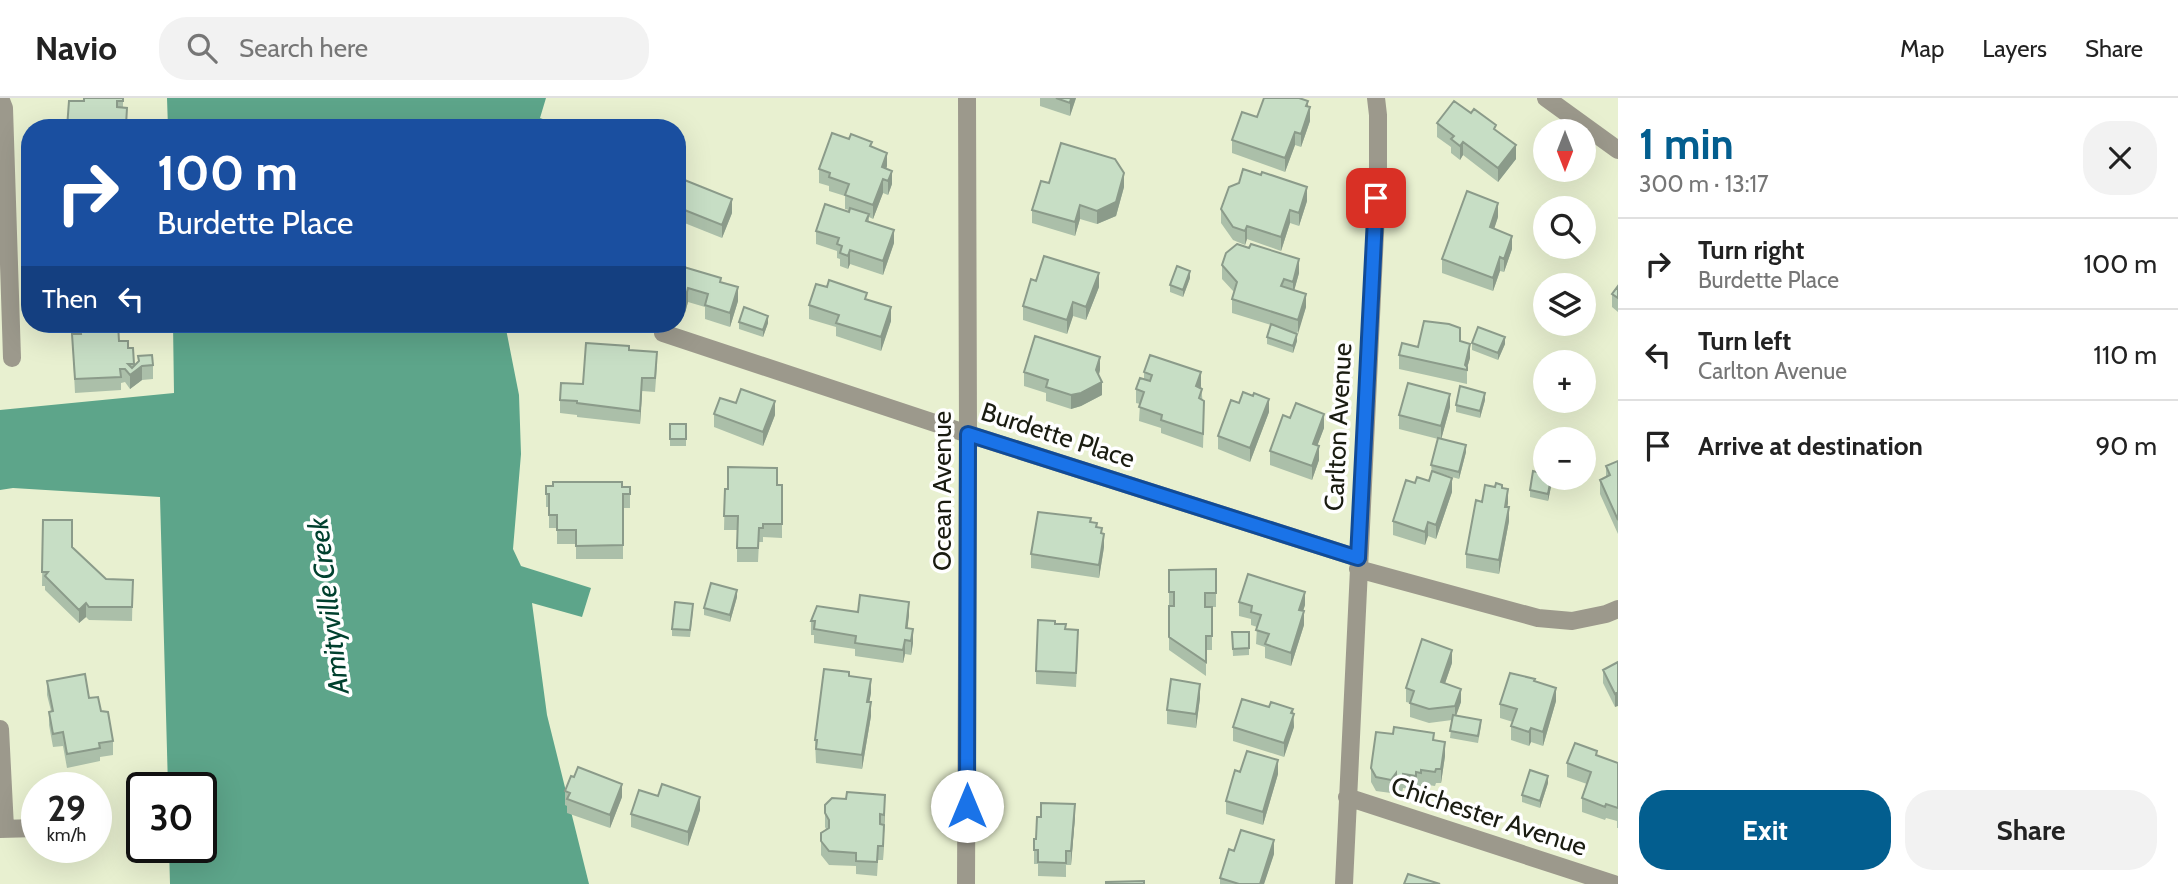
<!DOCTYPE html>
<html lang="en">
<head>
<meta charset="utf-8">
<style>
  :root { --surface:#fff; --page:#f2f2f2; --text:#222; --muted:#767676; --line:#e0e0e0; --accent:#035e8f }
  body { margin:0; font-family:Cabin,sans-serif; background:var(--page); color:var(--text); height:100vh; display:flex; flex-direction:column; font-size:26px; white-space:nowrap }
  * { box-sizing:border-box; margin:0 }
  p { font-size:23px; color:var(--muted) }
  .icon { flex:none; width:38px; height:38px; fill:none; stroke:currentColor; stroke-width:2; stroke-linecap:round; stroke-linejoin:round }
  .map { position:relative; flex:1; overflow:hidden }
  .side { display:flex; flex-direction:column; background:var(--surface); width:560px }
  .side>* { flex:none }
  .banner { position:absolute; left:21px; top:21px; width:665px; height:214px; border-radius:28px; box-shadow:0 7px 28px #0002; background:#1a4fa0; color:#fff; overflow:hidden }
  .needle { width:46px; rotate:180deg }
  .tools { position:absolute; left:1533px; top:21px; display:grid; gap:14px }
  .tools a { display:grid; place-items:center; width:63px; height:63px; border-radius:50%; background:var(--surface); box-shadow:0 7px 28px #0002; font-size:35px }
  .speed { position:absolute; left:21px; top:674px; display:flex; gap:14px; font-size:35px; font-weight:700; text-align:center }
  .speed>* { display:grid; place-content:center; width:91px; height:91px; border-radius:50%; background:var(--surface); box-shadow:0 7px 28px #0002; line-height:1 }
  .speed small { font-size:18px; font-weight:400 }
  .speed .limit { border:4px solid #111; border-radius:10px; background:#fff; color:#111 }
  .pin { position:absolute; display:grid; place-items:center; width:60px; height:60px; color:#fff; margin:-30px; border-radius:14px; box-shadow:0 4px 10px #0006 }
  .me { position:absolute; width:77px; margin:-38px; rotate:0deg; stroke-linejoin:round; filter:drop-shadow(0 0 5px #0008) }
  .turn { display:flex; align-items:center; gap:24px; height:147px; padding:0 21px; font-size:32px }
  .turn .icon { width:91px; height:91px; stroke-width:2.5 }
  .turn b { display:block; font-size:49px; line-height:60px }
  .then { display:flex; align-items:center; height:66px; padding:0 21px; background:#0003; gap:14px; font-size:26px }
  .round { display:grid; place-items:center; flex:none; width:74px; height:74px; border-radius:28px; background:var(--page) }
  .headline { display:flex; align-items:center; justify-content:space-between; height:119px; padding:0 21px }
  h1 { font-size:42px; font-weight:700; line-height:52px; color:var(--accent) }
  .cta { display:flex; gap:14px; margin-top:auto; padding:14px 21px }
  .cta a { flex:1; height:80px; border-radius:28px; background:var(--accent); color:#fff; font-size:28px; font-weight:700; line-height:80px; text-align:center }
  .cta a+a { background:var(--page); color:var(--text) }
  ul { padding:0; list-style:none }
  li { display:flex; align-items:center; gap:21px; height:91px; padding:0 21px; border-top:2px solid var(--line) }
  li div { flex:1 }
  li b { display:block; font-size:26px }
  li em { font-style:normal }
  header { display:flex; align-items:center; gap:42px; box-sizing:border-box; height:98px; padding:0 35px; background:var(--surface); border-bottom:2px solid var(--line) }
  header strong { font-size:33px }
  nav { display:flex; gap:38px; margin-inline-start:auto; font-size:24px }
  .search { width:490px; height:63px; background:var(--page); display:flex; align-items:center; gap:18px; box-sizing:border-box; padding:0 24px; border-radius:28px; color:var(--muted); font-size:26px }
  main { display:flex; flex:1; min-height:0 }
  .map>svg:first-child { display:block }
</style>
</head>
<body>
<header>
<strong>Navio</strong>
<div class="search"><svg class="icon" aria-label="search" viewBox="0 0 24 24"><circle cx="10" cy="10" r="6"/><path d="M15 15l6 6"/></svg>Search here</div>
<nav><a>Map</a><a>Layers</a><a>Share</a></nav>
</header>
<main>
<div class="map">
<svg width="1618" height="786" viewBox="0 0 1618 786">
  <rect width="100%" height="100%" fill="#e8f0d0"/>
  <path fill="#5da58a" d="M167,0H546L540,20L568,30H168Z
    M173,226H505L519,297L521,356L513,451L521,468L591,490L582,519L532,505L547,617L589,786H170L169,749H201V690L168,689L160,399L13,390L0,392V312L174,295Z"/>
  <g fill="none" stroke-linecap="round" stroke-linejoin="round">
    <path stroke="#9c998c" stroke-width="18" d="M0,0L4,10L12,260
      M1546,0L1618,52
      M663,235L968,336L1358,460
      M1358,471L1538,520L1572,523L1606,516L1618,511
      M0,631L5,730
      M1347,699L1614,786
      M0,731L37,730
      M966,786L968,336L967,0
      M1344,786L1378,72V17L1376,0"/>
  </g>
  <path fill="#abbfa9" d="M123,0V10L126,30L84,3Z
    M1040,0H1076L1070,18L1040,8Z
    M1308,9L1310,23L1301,49L1295,47L1285,74L1232,55V42L1257,19Z
    M1437,25L1496,32L1516,61L1498,84L1463,57L1460,62L1451,55V49L1437,39Z
    M872,49L887,68L886,71L892,86L888,97L883,95L873,121L869,119V124L894,145L883,177L850,166L848,171L840,168V161L837,160V153L816,146V133L849,114V112L845,111V98L829,93V88L819,85V71Z
    M677,79L732,115L722,140L677,122Z
    M1049,85L1124,89L1116,118L1097,126L1080,121L1075,138L1032,125V112Z
    M1307,103L1299,128L1290,125L1281,153L1247,141L1245,147L1233,142L1221,125V111Z
    M1498,119L1494,131L1512,151L1504,174L1500,173L1493,193L1442,175V161Z
    M677,167L721,184L738,203L730,229L705,221V209L688,204L685,215L677,213Z
    M1222,167L1299,175L1294,192L1306,209L1297,236V243L1293,255L1267,246V239L1271,227L1232,215V201L1234,194L1222,181Z
    M1190,180L1183,199L1170,194V187Z
    M1036,183L1099,189L1086,222L1073,218L1067,236L1023,222V208Z
    M1618,188V214L1612,209V196Z
    M867,201L891,223L881,253L836,238V229L809,221V207Z
    M739,224L768,225L763,239L739,231Z
    M79,226H118L119,243L128,250H133L134,268L153,267V281L142,282L130,291L125,284L121,285V292L75,295L72,236H80Z
    M1460,243L1470,260L1467,270V286L1399,271V257L1418,249Z
    M1472,245L1505,246L1498,262L1472,252Z
    M629,252L657,268L655,294L642,293L640,326L577,319V317L560,315V302L583,286Z
    M1100,272L1099,277L1102,297L1081,308L1071,311L1046,303V295L1024,288V274Z
    M1144,274L1201,288L1204,316L1203,350L1161,335V330L1139,323L1140,306L1136,305V291L1144,281Z
    M1485,302L1480,320L1456,314V307Z
    M736,305L775,317L763,348L714,329V316Z
    M1450,309L1441,341L1466,354L1459,381L1435,374L1452,394L1436,441L1428,438L1425,447L1393,437V423L1415,385L1429,383L1432,374L1431,367L1438,341L1399,331V317Z
    M1269,314L1250,364L1218,351V338Z
    M1290,320L1324,330L1317,348L1319,362L1312,382L1270,367V353Z
    M670,326H686V348H670Z
    M1618,363V436L1600,396V382L1606,379V368Z
    M1552,384L1548,403L1530,399V392Z
    M782,387V440L763,439V444H759L758,464H737V432H724L725,391Z
    M546,388L630,389V410H623V461H576V446H557V430H549V409H546Z
    M1502,390L1508,405L1507,409L1509,423L1499,476L1466,470V456L1482,404Z
    M43,422L106,481L133,482L132,523L89,522L86,519L79,525L45,492V488H42Z
    M1091,425L1097,429L1104,449L1099,480L1031,470V456Z
    M1216,471V509H1212V552H1206V578L1169,552V472Z
    M737,499L730,524L704,517V510Z
    M1239,504L1305,507L1303,513L1304,527L1291,568L1265,560V549L1256,546L1257,529L1251,527V521L1239,518Z
    M693,513L690,539L672,538V531Z
    M858,514L909,517L907,530L913,545L911,557L905,556L903,565L855,558V551L814,545V537H811V523Z
    M1055,526L1066,531L1078,545L1076,589L1036,586V573Z
    M1232,534H1249V557L1233,558Z
    M1618,564L1615,609L1603,585V572Z
    M1452,565L1445,585L1461,604L1456,617L1481,628L1478,645L1450,640L1452,622L1429,625L1410,619V605L1406,604V590Z
    M849,578L871,595L869,604L871,618L862,671L816,665L815,642Z
    M47,583L89,600L101,613L113,643V657L100,659V663L67,670L63,648L53,649L49,627V614L51,613L47,597Z
    M1535,583L1556,603L1543,648L1531,644L1529,648L1511,642V628L1513,624L1500,620V606Z
    M1200,600L1196,630L1167,626V612Z
    M1269,609L1293,615L1294,629L1284,659L1233,643V629Z
    M1434,643L1445,658L1441,685H1436L1435,688L1421,686V688H1416V692L1403,690L1402,695L1396,694V690L1391,695L1376,693L1371,684V670Z
    M1597,658L1618,665V730H1617V723L1606,720L1605,722L1582,714V700L1587,686L1567,679V665Z
    M1240,674L1278,676L1263,727L1226,716V703Z
    M1548,685L1540,710L1522,704V697Z
    M565,693L622,699L610,730L567,715V708L565,707Z
    M825,707L885,710L883,762H878L877,778L856,776V768L829,767L821,757V735L826,731L825,729Z
    M700,712L688,748L631,729V716Z
    M1075,719L1071,767H1066V779L1038,778V766H1034V741H1036Z
    M1234,753L1274,756L1264,786H1220V780Z"/>
  <path fill="#8b9b8a" d="M1071,0H1076L1070,18V5Z
    M1308,3V16L1310,9V23L1301,49V36Z
    M1295,34V47L1285,74V60Z
    M1463,44V57L1460,62V48Z
    M1516,47V61L1498,84V70Z
    M887,55V68L882,83V69Z
    M892,73V86L888,97V83Z
    M1124,75V89L1116,118L1097,126V113Z
    M883,81V95L873,121V107Z
    M1307,89V103L1299,128V115Z
    M732,101V115L722,140V127Z
    M1498,105V119L1490,143V129Z
    M1080,107V121L1075,138V124Z
    M1290,112V125L1281,153V139Z
    M1247,128V141L1245,147V133Z
    M894,132V145L883,177V163Z
    M1512,138V151L1504,174V161Z
    M850,152V166L848,171V158Z
    M1500,159V173L1493,193V180Z
    M1299,161V175L1293,197V184Z
    M1190,173V180L1183,199V192Z
    M1099,175V189L1086,222V209Z
    M738,189V203L730,229V215Z
    M688,190V204L685,215V202Z
    M1306,196V209L1298,236V222Z
    M1073,204V218L1067,236V222Z
    M891,209V223L881,253V239Z
    M768,218V225L763,239V232Z
    M1297,236V243L1293,255V248Z
    M1505,239V246L1498,262V255Z
    M1470,246V260L1467,270V286V272L1465,267Z
    M1100,259V272L1096,286V272Z
    M142,268V282L130,291V277Z
    M1201,274V288L1196,302V288Z
    M642,280V293L640,326V313Z
    M1102,284V297L1081,308L1071,311V297Z
    M1485,295V302L1480,320V313Z
    M1450,296V309L1441,342V328Z
    M1269,301V314L1250,364V350Z
    M775,303V317L763,348V334Z
    M1324,316V330L1313,359V346Z
    M1466,347V354L1459,381V374Z
    M1319,348V362L1312,382V368Z
    M1452,380V394L1436,441V427Z
    M1552,380V384L1548,403V396Z
    M1508,391V405L1505,422V409Z
    M1509,409V423L1499,476V462Z
    M1428,424V438L1425,447V434Z
    M1104,436V449L1099,480V467Z
    M737,492V499L730,524V517Z
    M1305,494V507L1299,525V512Z
    M909,504V517L906,544V530Z
    M86,505V519L79,525V512Z
    M1304,513V527L1291,568V555Z
    M913,531V545L911,557V543Z
    M905,542V556L903,565V552Z
    M1452,552V565L1441,597V584Z
    M871,581V595L867,617V604Z
    M1200,586V600L1196,630V616Z
    M1556,590V603L1543,648V634Z
    M1461,591V604L1455,621V608Z
    M1618,594V608L1615,609V596Z
    M871,604V618L862,671V657Z
    M1293,611L1294,629L1284,659V645Z
    M1531,630V644L1529,648V634Z
    M1445,644V658L1441,685V671Z
    M1278,662V676L1263,727V714Z
    M1396,675V690L1391,695V682Z
    M1548,678V685L1540,710V703Z
    M622,686V699L610,730V717Z
    M885,697V710L883,762V748Z
    M700,699V712L688,748V734Z
    M1075,706V719L1071,767V753Z
    M1274,742V756L1264,786H1260Z"/>
  <path fill="#c7dec5" stroke="#8b9b8a" stroke-width="2" d="M84,0H123V3H117V9L127,10L126,27L124,28V30H67L69,3H84Z
    M1056,0H1071L1070,5Z
    M1264,0H1299L1308,3L1306,8L1310,9L1301,36L1295,34L1285,60L1232,42L1242,14L1257,19Z
    M1454,3L1471,15L1474,11L1496,27L1494,31L1516,47L1498,70L1463,44L1460,48L1451,41L1454,38L1437,25Z
    M832,35L849,41L851,36L872,44L870,48L887,55L882,69L892,73L888,83L883,81L873,107L845,97L849,86L829,79L830,75L819,71Z
    M1061,45L1115,61L1124,75L1116,104L1097,113L1080,107L1075,124L1032,112L1041,83L1049,85Z
    M1243,71L1261,77L1262,74L1307,89L1299,115L1290,112L1281,139L1247,128L1245,133L1233,129L1221,111L1229,89L1239,85Z
    M677,79L732,101L722,127L677,109Z
    M1467,93L1498,105L1490,129L1512,138L1504,161L1500,159L1493,180L1442,161Z
    M825,106L849,114L850,110L869,116L866,123L894,132L883,163L850,152L848,158L840,155L842,148L837,146L839,140L816,133Z
    M1237,146L1249,150L1251,146L1299,161L1293,184L1284,181L1281,188L1306,196L1298,222L1232,201L1237,184L1222,167L1226,155Z
    M1044,158L1099,175L1086,209L1073,204L1067,222L1023,208L1031,181L1036,183Z
    M677,167L721,180L720,184L738,189L730,215L705,207L708,196L688,190L685,202L677,200Z
    M1177,168L1190,173L1183,192L1170,187Z
    M829,182L867,195L865,201L891,209L881,239L836,225L839,217L809,207L816,186L827,189Z
    M1618,188V200L1612,196Z
    M744,209L768,218L763,232L739,224Z
    M1424,223L1449,226L1460,230V243L1470,246L1465,267L1467,269V272L1399,257L1402,245L1418,249Z
    M80,226H118L119,243H128V250H133L134,266H128L132,270L139,263L138,258L152,257L153,267L142,268L130,277L125,271H120L121,279L75,281L72,236H81Z
    M1271,226L1297,236L1293,248L1267,239Z
    M1478,229L1505,239L1498,255L1472,245Z
    M1035,238L1100,259L1096,272L1102,284L1081,295L1071,297L1046,289L1048,282L1024,274Z
    M586,245L629,248V252L657,254L655,280H642L640,313L577,305V303L560,302L561,285L583,286Z
    M1150,257L1201,274L1196,288L1202,291L1199,300L1204,303L1203,336L1161,322L1162,317L1139,309L1144,294L1136,291L1140,280L1150,283L1152,277L1144,274Z
    M1408,285L1450,296L1441,328L1399,317Z
    M1460,288L1485,295L1480,313L1456,307Z
    M741,291L775,303L763,334L714,316L720,300L736,305Z
    M1243,294L1253,298L1254,295L1269,301L1250,350L1218,338L1231,302L1239,305Z
    M1296,305L1324,316L1313,346L1319,348L1312,368L1270,353L1283,317L1290,320Z
    M670,326H686V341H670Z
    M1438,340L1466,347L1459,374L1431,367Z
    M1618,363V422L1600,382L1610,377L1606,368Z
    M728,369L777,370V387H782V426H763V430H759L758,450H737L738,418H724L725,391H728Z
    M1432,373L1452,380L1436,427L1428,424L1425,434L1393,423L1406,382L1415,385L1417,379L1429,383Z
    M1533,373L1545,376V380H1551L1548,396L1530,392Z
    M553,384H622V389H630V396H623V447L576,448V432H557V417H549V396H546V388H553Z
    M1496,385L1502,387V390L1508,391L1505,409H1509L1499,462L1466,456L1476,402L1482,404L1485,387L1495,389Z
    M1038,414L1091,420L1090,424L1097,425L1096,429L1102,430L1101,435L1104,436L1099,467L1031,456Z
    M43,422H72V449L106,481L133,482L132,509H89L86,505L79,512L45,478L48,474H42Z
    M1216,471V495H1205V509H1212V538H1206V564L1169,539V508H1174V494H1169V472Z
    M1248,476L1305,494L1299,512L1304,513L1291,555L1265,546L1269,536L1256,532L1261,517L1251,514L1252,508L1239,504Z
    M711,485L737,492L730,517L704,510Z
    M860,497L909,504L906,530L913,531L911,543L905,542L903,552L855,545L856,538L814,531L815,523H811L817,508L858,514Z
    M675,504L693,506L690,532L672,531Z
    M1038,522L1055,523V526H1066L1065,531L1078,532L1076,575L1036,573Z
    M1232,534H1249V550L1233,551Z
    M1422,541L1452,552L1441,584L1461,591L1455,608L1429,611L1410,605L1414,593L1406,590Z
    M1618,564V594L1615,596L1603,572Z
    M824,571L849,574V578L871,581L867,604H871L862,657L816,651L817,642H815Z
    M1510,575L1535,581L1534,583L1556,590L1543,634L1531,630L1529,634L1511,628L1517,611L1500,606Z
    M85,576L89,600L98,599L101,613L108,614L113,643L99,645L100,650L67,656L63,634L53,636L49,614L53,613L47,583Z
    M1171,581L1200,586L1196,616L1167,612Z
    M1242,601L1269,609L1271,604L1293,611L1291,615L1294,616L1284,645L1233,629Z
    M1453,617L1481,622L1478,638L1450,633Z
    M1394,629L1434,635L1433,642L1445,644L1441,671H1436L1435,674L1421,672V675L1416,674V678L1403,676L1402,681L1396,680V675L1391,682L1376,679L1371,670L1376,634L1393,636Z
    M1575,645L1597,653L1596,657L1618,665V710L1606,706L1605,709L1582,700L1591,674L1567,665Z
    M1247,653L1278,662L1263,714L1226,703L1235,672L1240,674Z
    M578,669L622,686L610,717L567,701L570,695L565,693L571,678L574,679Z
    M1530,672L1548,678L1540,703L1522,697Z
    M662,686L700,699L688,734L631,716L639,692L658,698Z
    M847,694L885,697L884,717L880,716V726L884,727L883,748H878L877,764L856,763V755L829,753L821,743V735L829,730V722L825,715V707L832,700L846,701Z
    M1041,705L1075,706L1071,753H1066V765L1038,764V752H1034V741H1036L1037,719H1041Z
    M1241,732L1274,742L1260,786H1239L1220,780L1229,751L1234,753Z
    M1408,776L1440,786H1404Z
    M1144,783V786H1106V784Z"/>
  <g fill="none" stroke-linecap="round" stroke-linejoin="round">
    <defs>
      <path id="route" d="M967,708L968,336L1358,460L1376,100"/>
    </defs>
    <use href="#route" stroke="#114b97" stroke-width="18"/>
    <use href="#route" stroke="#1a73e8" stroke-width="12"/>
  </g>
  <g text-anchor="middle" dominant-baseline="central" stroke-width="7" stroke-linejoin="round" paint-order="stroke">
    <g font-size="26" fill="#1a1c11" stroke="#fff">
      <text transform="translate(1338 329) rotate(-87)">Carlton Avenue</text>
      <text transform="translate(1058 337) rotate(18)">Burdette Place</text>
      <text transform="translate(942 393) rotate(-90)">Ocean Avenue</text>
      <text transform="translate(1489 718) rotate(18)">Chichester Avenue</text>
    </g>
    <g font-size="28" font-style="italic" fill="#00402e" stroke="#fff">
      <text transform="translate(328 508) rotate(-97)">Amityville Creek</text>
    </g>
  </g>
</svg>
<div class="tools">
<a><svg class="needle" viewBox="-14 -14 28 28"><path d="M0-13l5 13h-10z" fill="#e53935"/><path d="M0 13l5-13h-10z" fill="#767676"/></svg></a>
<a><svg class="icon" aria-label="search" viewBox="0 0 24 24"><circle cx="10" cy="10" r="6"/><path d="M15 15l6 6"/></svg></a>
<a><svg class="icon" aria-label="layers" viewBox="0 0 24 24"><path d="M12 4l9 5-9 5-9-5zM3 14l9 5 9-5"/></svg></a>
<a>+</a>
<a>−</a>
</div>
<div class="speed"><div>29<small>km/h</small></div><div class="limit">30</div></div>
<div class="pin" style="left:1376px;top:100px;background:#d93025"><svg class="icon" aria-label="arrive" viewBox="0 0 24 24"><path d="M6 21V4h12l-3 4 3 4H6"/></svg></div>
<svg class="me" style="left:967px;top:708px" viewBox="-20 -20 40 40"><circle r="19" fill="#fff"/><path d="M0-13L10 11 0 6-10 11z" fill="#1a73e8"/></svg>
<div class="banner">
<div class="turn"><svg class="icon" aria-label="right" viewBox="0 0 24 24"><path d="M7 20v-9h11M14 6l5 5-5 5"/></svg><div><b>100 m</b>Burdette Place</div></div>
<div class="then">Then<svg class="icon" aria-label="left" viewBox="0 0 24 24"><path d="M17 20v-9H6M10 6l-5 5 5 5"/></svg></div>
</div>
</div>
<section class="side">
<div class="headline"><div><h1>1 min</h1><p>300 m · 13:17</p></div><a class="round"><svg class="icon" aria-label="close" viewBox="0 0 24 24"><path d="M6 6l12 12M18 6L6 18"/></svg></a></div>
<ul>
<li><svg class="icon" aria-label="right" viewBox="0 0 24 24"><path d="M7 20v-9h11M14 6l5 5-5 5"/></svg><div><b>Turn right</b><p>Burdette Place</p></div><em>100 m</em></li>
<li><svg class="icon" aria-label="left" viewBox="0 0 24 24"><path d="M17 20v-9H6M10 6l-5 5 5 5"/></svg><div><b>Turn left</b><p>Carlton Avenue</p></div><em>110 m</em></li>
<li><svg class="icon" aria-label="arrive" viewBox="0 0 24 24"><path d="M6 21V4h12l-3 4 3 4H6"/></svg><div><b>Arrive at destination</b></div><em>90 m</em></li>
</ul>
<div class="cta"><a>Exit</a><a>Share</a></div>
</section>
</main>
</body>
</html>
